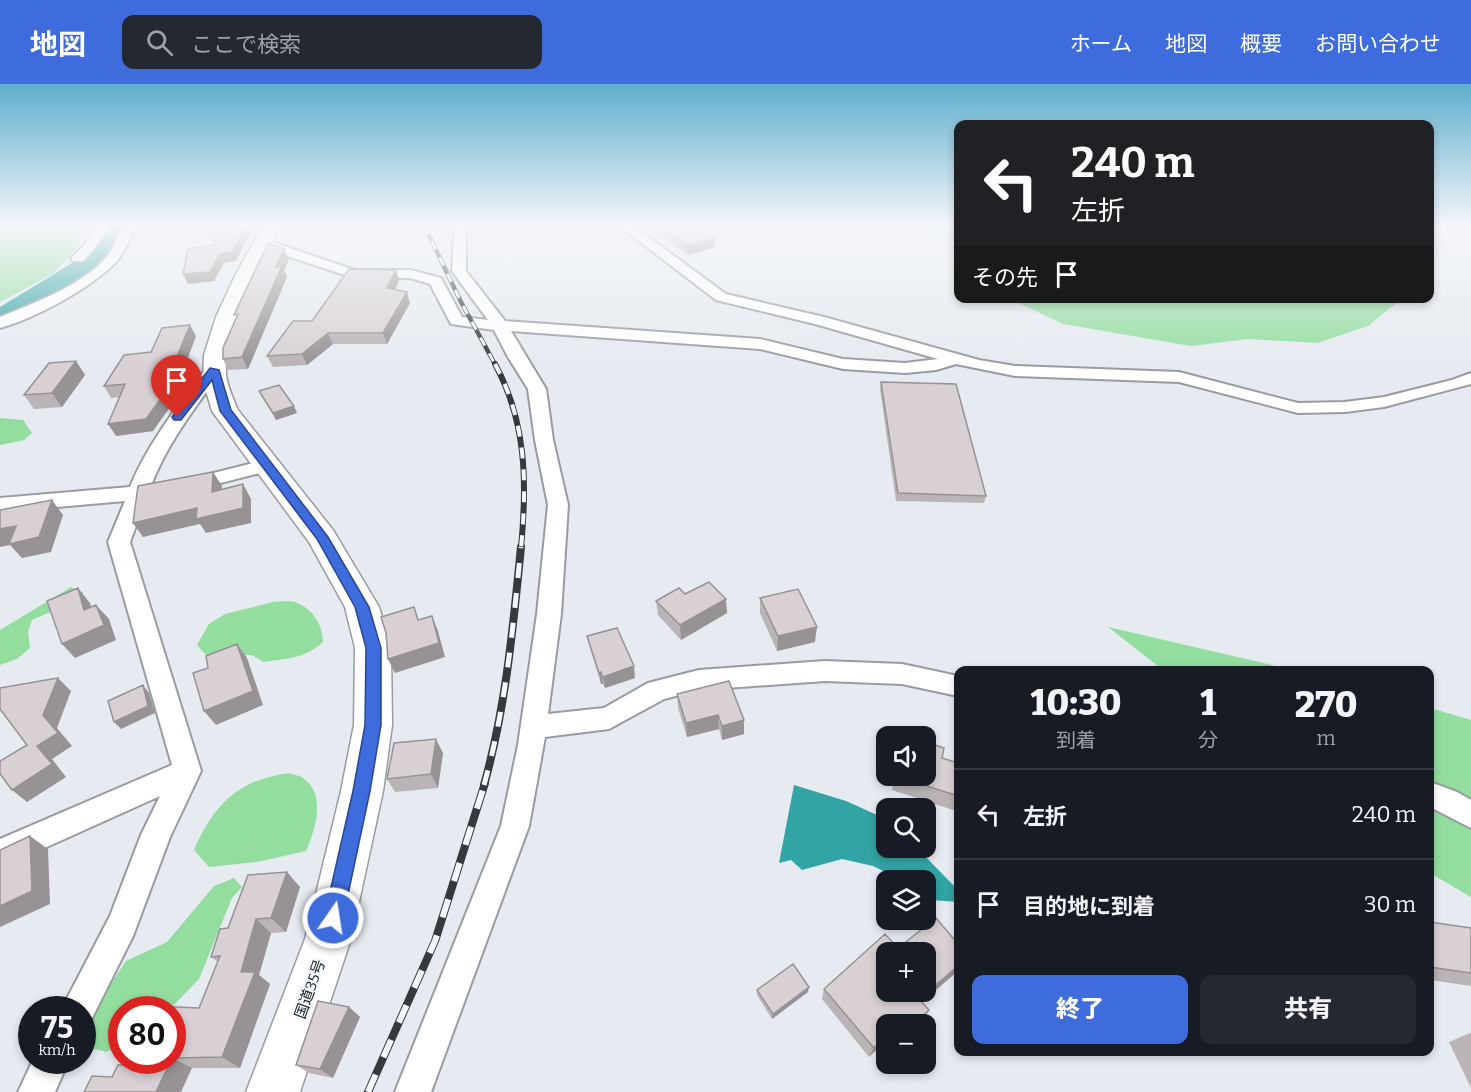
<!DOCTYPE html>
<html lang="ja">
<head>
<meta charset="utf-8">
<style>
  :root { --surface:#171b24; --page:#242831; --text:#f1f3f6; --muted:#9ea1a6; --line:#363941; --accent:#3f6cdd }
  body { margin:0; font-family:Bitter,"Noto Sans JP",serif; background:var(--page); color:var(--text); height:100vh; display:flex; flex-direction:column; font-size:22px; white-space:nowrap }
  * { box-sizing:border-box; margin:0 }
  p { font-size:20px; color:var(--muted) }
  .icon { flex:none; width:33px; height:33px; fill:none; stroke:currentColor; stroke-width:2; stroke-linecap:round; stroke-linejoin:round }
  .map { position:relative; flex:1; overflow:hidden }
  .panel { position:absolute; left:954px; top:582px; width:480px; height:390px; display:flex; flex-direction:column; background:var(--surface); border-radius:12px; box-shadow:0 3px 9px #0003 }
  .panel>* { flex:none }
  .banner { position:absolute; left:954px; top:36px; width:480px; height:183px; border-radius:12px; box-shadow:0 3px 9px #0003; background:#202124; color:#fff; overflow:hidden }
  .buttons { position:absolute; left:876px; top:642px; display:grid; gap:12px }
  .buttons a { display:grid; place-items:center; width:60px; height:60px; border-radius:12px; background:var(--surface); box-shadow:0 3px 9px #0003; font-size:30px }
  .speed { position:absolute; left:18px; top:912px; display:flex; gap:12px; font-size:30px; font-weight:700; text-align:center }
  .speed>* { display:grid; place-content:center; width:78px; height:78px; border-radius:50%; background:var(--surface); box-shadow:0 3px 9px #0003; line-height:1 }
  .speed small { font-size:15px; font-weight:400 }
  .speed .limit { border:9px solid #d22; background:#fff; color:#111 }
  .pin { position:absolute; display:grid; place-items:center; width:51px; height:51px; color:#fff; margin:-62px -26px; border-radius:50% 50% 50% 0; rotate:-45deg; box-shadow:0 0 6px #0007 }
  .pin .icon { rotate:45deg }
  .me { position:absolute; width:66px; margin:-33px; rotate:13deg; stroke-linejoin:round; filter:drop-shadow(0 0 4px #0008) }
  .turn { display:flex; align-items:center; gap:21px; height:126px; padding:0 18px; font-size:27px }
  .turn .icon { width:78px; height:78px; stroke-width:2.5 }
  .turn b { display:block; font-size:42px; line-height:51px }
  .then { display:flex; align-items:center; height:57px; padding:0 18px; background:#0003; gap:12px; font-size:22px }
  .eta { display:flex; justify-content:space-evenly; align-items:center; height:102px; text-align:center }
  .eta b { font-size:36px; font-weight:800; line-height:42px }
  .cta { display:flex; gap:12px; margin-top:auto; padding:12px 18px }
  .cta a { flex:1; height:69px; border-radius:12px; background:var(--accent); color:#fff; font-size:24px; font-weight:800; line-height:69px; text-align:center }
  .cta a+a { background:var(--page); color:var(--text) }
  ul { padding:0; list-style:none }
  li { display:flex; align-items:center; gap:18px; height:90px; padding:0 18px; border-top:2px solid var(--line) }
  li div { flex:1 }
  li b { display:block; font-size:22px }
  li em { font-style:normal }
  header { display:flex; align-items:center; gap:36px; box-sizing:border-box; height:84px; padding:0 30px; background:var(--accent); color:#fff }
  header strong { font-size:28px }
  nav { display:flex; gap:33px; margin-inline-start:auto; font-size:21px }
  .search { width:420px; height:54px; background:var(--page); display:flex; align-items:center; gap:15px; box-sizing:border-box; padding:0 21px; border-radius:12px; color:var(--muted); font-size:22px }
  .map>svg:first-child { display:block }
</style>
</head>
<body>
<header>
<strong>地図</strong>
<div class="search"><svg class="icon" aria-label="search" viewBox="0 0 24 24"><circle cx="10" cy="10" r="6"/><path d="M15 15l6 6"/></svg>ここで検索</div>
<nav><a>ホーム</a><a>地図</a><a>概要</a><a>お問い合わせ</a></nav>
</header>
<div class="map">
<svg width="1471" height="1008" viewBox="0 0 1471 1008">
  <rect width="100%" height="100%" fill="#e6ebf1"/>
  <path fill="#93dd9f" d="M0,141H81L80,160L53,190L0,218Z
    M923,141H958V159Z
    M1010,215H1401L1368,242L1317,259L1248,255L1191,262L1063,240Z
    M0,334L23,336L32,349L24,356L0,361Z
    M71,503L84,509L62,523L32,536L28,548L30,564L17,575L0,581V546Z
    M273,518C280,518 291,516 297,519C313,525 323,542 323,558C305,575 287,574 264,578L252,571L208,573L197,561L209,540L225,530Z
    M1108,543L1293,586H1163Z
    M1430,624L1471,636V813L1430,789Z
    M289,689C293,691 300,691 303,694C327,711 315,746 306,767L257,778L209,783L194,766C214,720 238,696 289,689Z
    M234,794L242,803L232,814L199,895L170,925L122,926L121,959L106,968L91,964L90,931L126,877L167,858L214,802Z"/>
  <path fill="#33a4a5" d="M794,701L846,717L886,735V764H917L958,806V818L931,816L926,813V796H901L873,782L842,775L802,786L791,776L779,779Z"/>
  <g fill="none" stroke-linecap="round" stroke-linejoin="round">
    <path fill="#33a4a5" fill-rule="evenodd" d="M112,141H138L100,185L10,242L0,245V223L82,173Z"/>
    <defs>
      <path id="minor" d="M98,141H111C102,154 94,166 83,177H73L71,174C75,170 79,167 83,163C88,156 91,148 98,141Z
        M125,141H138C130,152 126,166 117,177C93,203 34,235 0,244V233C34,219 86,200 109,170C115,161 118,150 125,141Z
        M450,141H462L466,148V187L505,237L760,255L843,275L905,279L938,275L815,240L716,216L618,141H632L726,210L824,233L979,276L1015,282L1179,288L1298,319L1345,318L1384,313L1452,296L1471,289V300L1384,323L1345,328L1298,329L1179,298L1015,292L956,280L936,286L905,289L843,285L760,265L511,247L546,305L553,356L568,421L561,530L548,630L604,624L648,599L699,586L825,577L902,580L958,592V612L902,600L825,597L699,606L664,615L609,645L545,653L529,742L431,1008H395L501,742L518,661L537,530L548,421L535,356L528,305L508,273L494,246L451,240L430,200L410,194H354L256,162L254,159L261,155L266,156L355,186H411L441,194L462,233L488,236L452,187L454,148Z
        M214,281L222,286C196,323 167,359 151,402L157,404L160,408L157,412L146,415L130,458L201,687L170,753L133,852L90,938L82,941V926H61L110,832L141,751L160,712L0,784V755L172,681L108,458L125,417L0,428V414L130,403C148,359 179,320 208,282Z
        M269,375L276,377L279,381L276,385L189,407L182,405L179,401L182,397Z
        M1430,698L1457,708L1471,716V744L1430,723Z
        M33,976H69L55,1008H18Z"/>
      <path id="trunk" d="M263,141H281C261,178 223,248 226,290C227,302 233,314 238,326L333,446L379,523L391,564L392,641L383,707L351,855L300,1008H246L305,855L341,707L354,641L355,564L345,523L309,458L212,327L203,297L204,271L216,233L235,192Z"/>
    </defs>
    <use href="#minor" stroke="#989ca2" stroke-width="4"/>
    <use href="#trunk" stroke="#989ca2" stroke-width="3"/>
    <use href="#minor" fill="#fff" fill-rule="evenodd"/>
    <use href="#trunk" fill="#fff" fill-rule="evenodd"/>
    <defs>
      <path id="rail-far3" d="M424,141L461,218L496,282"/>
      <path id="rail-far2" d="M495,280C527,339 527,400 521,464"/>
      <path id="rail-far1" d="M484,701C506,623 513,543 521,463"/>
      <path id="rail" d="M368,1008L435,857L485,699"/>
    </defs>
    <use href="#rail-far3" stroke="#373a3c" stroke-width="4.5"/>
    <use href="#rail-far2" stroke="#373a3c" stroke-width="6"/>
    <use href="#rail-far1" stroke="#373a3c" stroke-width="8"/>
    <use href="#rail" stroke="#373a3c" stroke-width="8"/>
    <use href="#rail-far3" stroke="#f3f8ff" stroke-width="3" stroke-dasharray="9" stroke-linecap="butt"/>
    <use href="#rail-far2" stroke="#f3f8ff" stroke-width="4" stroke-dasharray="11" stroke-linecap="butt"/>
    <use href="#rail-far1" stroke="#f3f8ff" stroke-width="5" stroke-dasharray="15" stroke-linecap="butt"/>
    <use href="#rail" stroke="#f3f8ff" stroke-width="6" stroke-dasharray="19" stroke-linecap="butt"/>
  </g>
  <path fill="#bab3b7" d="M647,141H694L715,154V163L688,171Z
    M289,175L284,186L287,193L248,285L228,286L223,275Z
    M399,196L395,206L410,219L387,260H333L307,281L273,283L267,272L312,237Z
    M196,252L182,289L187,299L153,347L116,352L120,313L111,314L104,302L151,268Z
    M76,277L85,291L62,323L34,325L24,311Z
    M881,298L986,412L984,419L896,417L880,305Z
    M259,307L297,329L276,336Z
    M760,514L815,558L777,567L760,529Z
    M656,517L727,529L681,556L658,531Z
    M587,552L635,594L605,604L603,600H601L590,564Z
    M729,597L744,650L722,656L719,645L687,653L678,624L677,610Z
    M443,669L438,704L395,708L387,695Z
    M942,674L958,679V721L956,727L892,706L896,692Z
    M300,803L286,848L271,849L259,891L270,900L240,984H192L112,993L126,981L172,926L199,924L218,878L211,873L228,844Z
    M1430,838L1471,844V902L1430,896Z
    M824,905L922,919L923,936L920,940H886V956L869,973L822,915Z
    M757,906L808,908L772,935L757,911Z
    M349,923L360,933L333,994L309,989L296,981Z
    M1470,949H1471V1004L1449,958Z"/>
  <path fill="#979295" d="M246,141H255L236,177L224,179L214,197L188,200L183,190L220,170Z
    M715,154V163L688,171L687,161Z
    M284,165L289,175L284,186L287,193L248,285L242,273L276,183Z
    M396,186L399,196L391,215L387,204Z
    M407,208L410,219L387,260L383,249Z
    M190,241L196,252L182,289L187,299L153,347L116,352L108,340L171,287Z
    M328,249L333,260L307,281L302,270Z
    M76,277L85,291L62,323L52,309Z
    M294,322L297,329L276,336L273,329Z
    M213,388L222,402L221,422L212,408Z
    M243,400L251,415V439L206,449L200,440L143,453L133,439Z
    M52,416L63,431L51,468L22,474L10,461L0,463V445Z
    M78,504L90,519L97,540L84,526Z
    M726,515L727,529L681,556L680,541Z
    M96,521L109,535L116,556L75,574L62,560Z
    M432,532L438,547L445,573L395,589L388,575Z
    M817,543L815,558L777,567L778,552Z
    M237,560L247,574L263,621L216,641L204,627Z
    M634,582L635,594L605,604L603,593Z
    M601,588L603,600H601L599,589Z
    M58,594L71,607L57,644L72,662L52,675L66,693L27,718L12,706L37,662L43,631Z
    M143,601L149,609L155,629L121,645L114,638Z
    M718,631L719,645L687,653L686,639Z
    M744,636V650L722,656V642Z
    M436,655L443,669L438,704L431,690Z
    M30,752L48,765L50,820L0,843V822Z
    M287,788L300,803L286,848L271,834Z
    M256,835L271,849L259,891L270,900L240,984L222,973L241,888Z
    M958,882V887L914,925L919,915Z
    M809,903L808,908L772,935L773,930Z
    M349,923L360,933L333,994L320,985Z
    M929,926L923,936L920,940H915Z
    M886,951V956L869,973L874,964Z
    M172,974L192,984L181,1008H156L171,976H172Z"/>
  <path fill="#d8d0d5" stroke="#979295" stroke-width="1.5" fill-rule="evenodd" d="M205,141H246L232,168L220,170L210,188L183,190L188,165L215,161Z
    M660,141H694L715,154L687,161Z
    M268,159L284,165L276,183L282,182L242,273L223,275V264L238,230L234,231Z
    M349,185L396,186L387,204L407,208L383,249H328L302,270L267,272L293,237H312Z
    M190,241L171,287H181L146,335L108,340L125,300L104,302L124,271L151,268L162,244Z
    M76,277L52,309L24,311L49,279Z
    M881,298L956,300L986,412L898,409Z
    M279,301L294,322L273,329L259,307Z
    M213,388L212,408L243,400V424L196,435L197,424L133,439L138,402Z
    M52,416L39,453L9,460L16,442L0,445V426Z
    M709,498L726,515L680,541L656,517L679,504L685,510Z
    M78,504L84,526L96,521L104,541L62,560L47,517Z
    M798,505L817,543L778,552L760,514Z
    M414,523L418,536L432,532L439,559L388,575L386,549L381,533Z
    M617,544L634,582L603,593L601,588L599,589L587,552Z
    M237,560L253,607L204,627L193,589L208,584L206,572Z
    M58,594L43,631L58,649L37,662L52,680L12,706L0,690V677L27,661L0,625V604Z
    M729,597L744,636L722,642L718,631L686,639L677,610Z
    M143,601L148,622L114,638L108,617Z
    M436,655L431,690L387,695L394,659Z
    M926,658L944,664L942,674L958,679V712L896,692H926Z
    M30,752L32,807L0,822V766Z
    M287,788L271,834L256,835L241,888H255L222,973L172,974V926H154L156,922L199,924L220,872L211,873L220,845L228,844L248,791Z
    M936,834L958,860V882L919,915L929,926L915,940H910L904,934L897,940H886V951L874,964L824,905L885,850L898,864ZM886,868H926V908H886Z
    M1430,838L1471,844V889L1430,883Z
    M793,880L809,903L773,930L757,906Z
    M318,917L349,923L320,985L296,981Z
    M128,976H171L156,1008H84L92,992L112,993L118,981H126Z"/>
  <linearGradient id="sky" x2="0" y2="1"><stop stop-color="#5faecd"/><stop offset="0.5" stop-color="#f4f6f9"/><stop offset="1" stop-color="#f4f6f9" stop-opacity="0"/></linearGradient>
  <rect width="1471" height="282" fill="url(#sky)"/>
  <path fill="#3f6cdd" stroke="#294690" stroke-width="1.5" d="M210,284L219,286L231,326L328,453L369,523L381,564V641L370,707L343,834L340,841L333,843L326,841L324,834L353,707L365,641L366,564L355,523L317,455L220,327L212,296L181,336H174L172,333Z"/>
  <g text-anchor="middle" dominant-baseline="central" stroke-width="5" stroke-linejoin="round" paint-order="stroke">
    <g font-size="15" fill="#1b1d1f" stroke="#f3f8ff">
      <text transform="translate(310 905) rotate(-70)">国道35号</text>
    </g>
  </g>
</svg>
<div class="buttons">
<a><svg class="icon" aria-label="sound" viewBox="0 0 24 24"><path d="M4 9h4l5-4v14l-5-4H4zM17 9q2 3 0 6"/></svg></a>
<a><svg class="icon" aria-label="search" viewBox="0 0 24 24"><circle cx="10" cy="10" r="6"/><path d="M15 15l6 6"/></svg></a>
<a><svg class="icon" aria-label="layers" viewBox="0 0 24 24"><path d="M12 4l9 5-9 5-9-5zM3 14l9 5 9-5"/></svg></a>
<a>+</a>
<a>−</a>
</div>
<div class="speed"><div>75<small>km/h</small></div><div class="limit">80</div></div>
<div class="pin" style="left:177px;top:333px;background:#d93025"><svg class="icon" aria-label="arrive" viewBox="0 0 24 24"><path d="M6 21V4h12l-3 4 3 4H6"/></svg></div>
<svg class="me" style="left:333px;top:834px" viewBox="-20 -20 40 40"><circle r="17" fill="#3f6cdd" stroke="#fff" stroke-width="3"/><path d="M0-11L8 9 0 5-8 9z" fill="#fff"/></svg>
<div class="banner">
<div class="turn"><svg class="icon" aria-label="left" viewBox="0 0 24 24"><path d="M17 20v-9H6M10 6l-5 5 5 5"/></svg><div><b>240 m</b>左折</div></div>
<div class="then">その先<svg class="icon" aria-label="arrive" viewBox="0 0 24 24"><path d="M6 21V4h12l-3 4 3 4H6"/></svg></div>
</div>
<section class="panel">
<div class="eta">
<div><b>10:30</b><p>到着</p></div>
<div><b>1</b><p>分</p></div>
<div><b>270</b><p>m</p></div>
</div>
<ul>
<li><svg class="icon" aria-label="left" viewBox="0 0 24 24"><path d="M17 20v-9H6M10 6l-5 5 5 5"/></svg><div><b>左折</b></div><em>240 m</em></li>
<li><svg class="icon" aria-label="arrive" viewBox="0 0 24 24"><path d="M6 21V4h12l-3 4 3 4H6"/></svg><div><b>目的地に到着</b></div><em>30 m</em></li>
</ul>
<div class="cta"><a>終了</a><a>共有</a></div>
</section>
</div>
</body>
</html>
